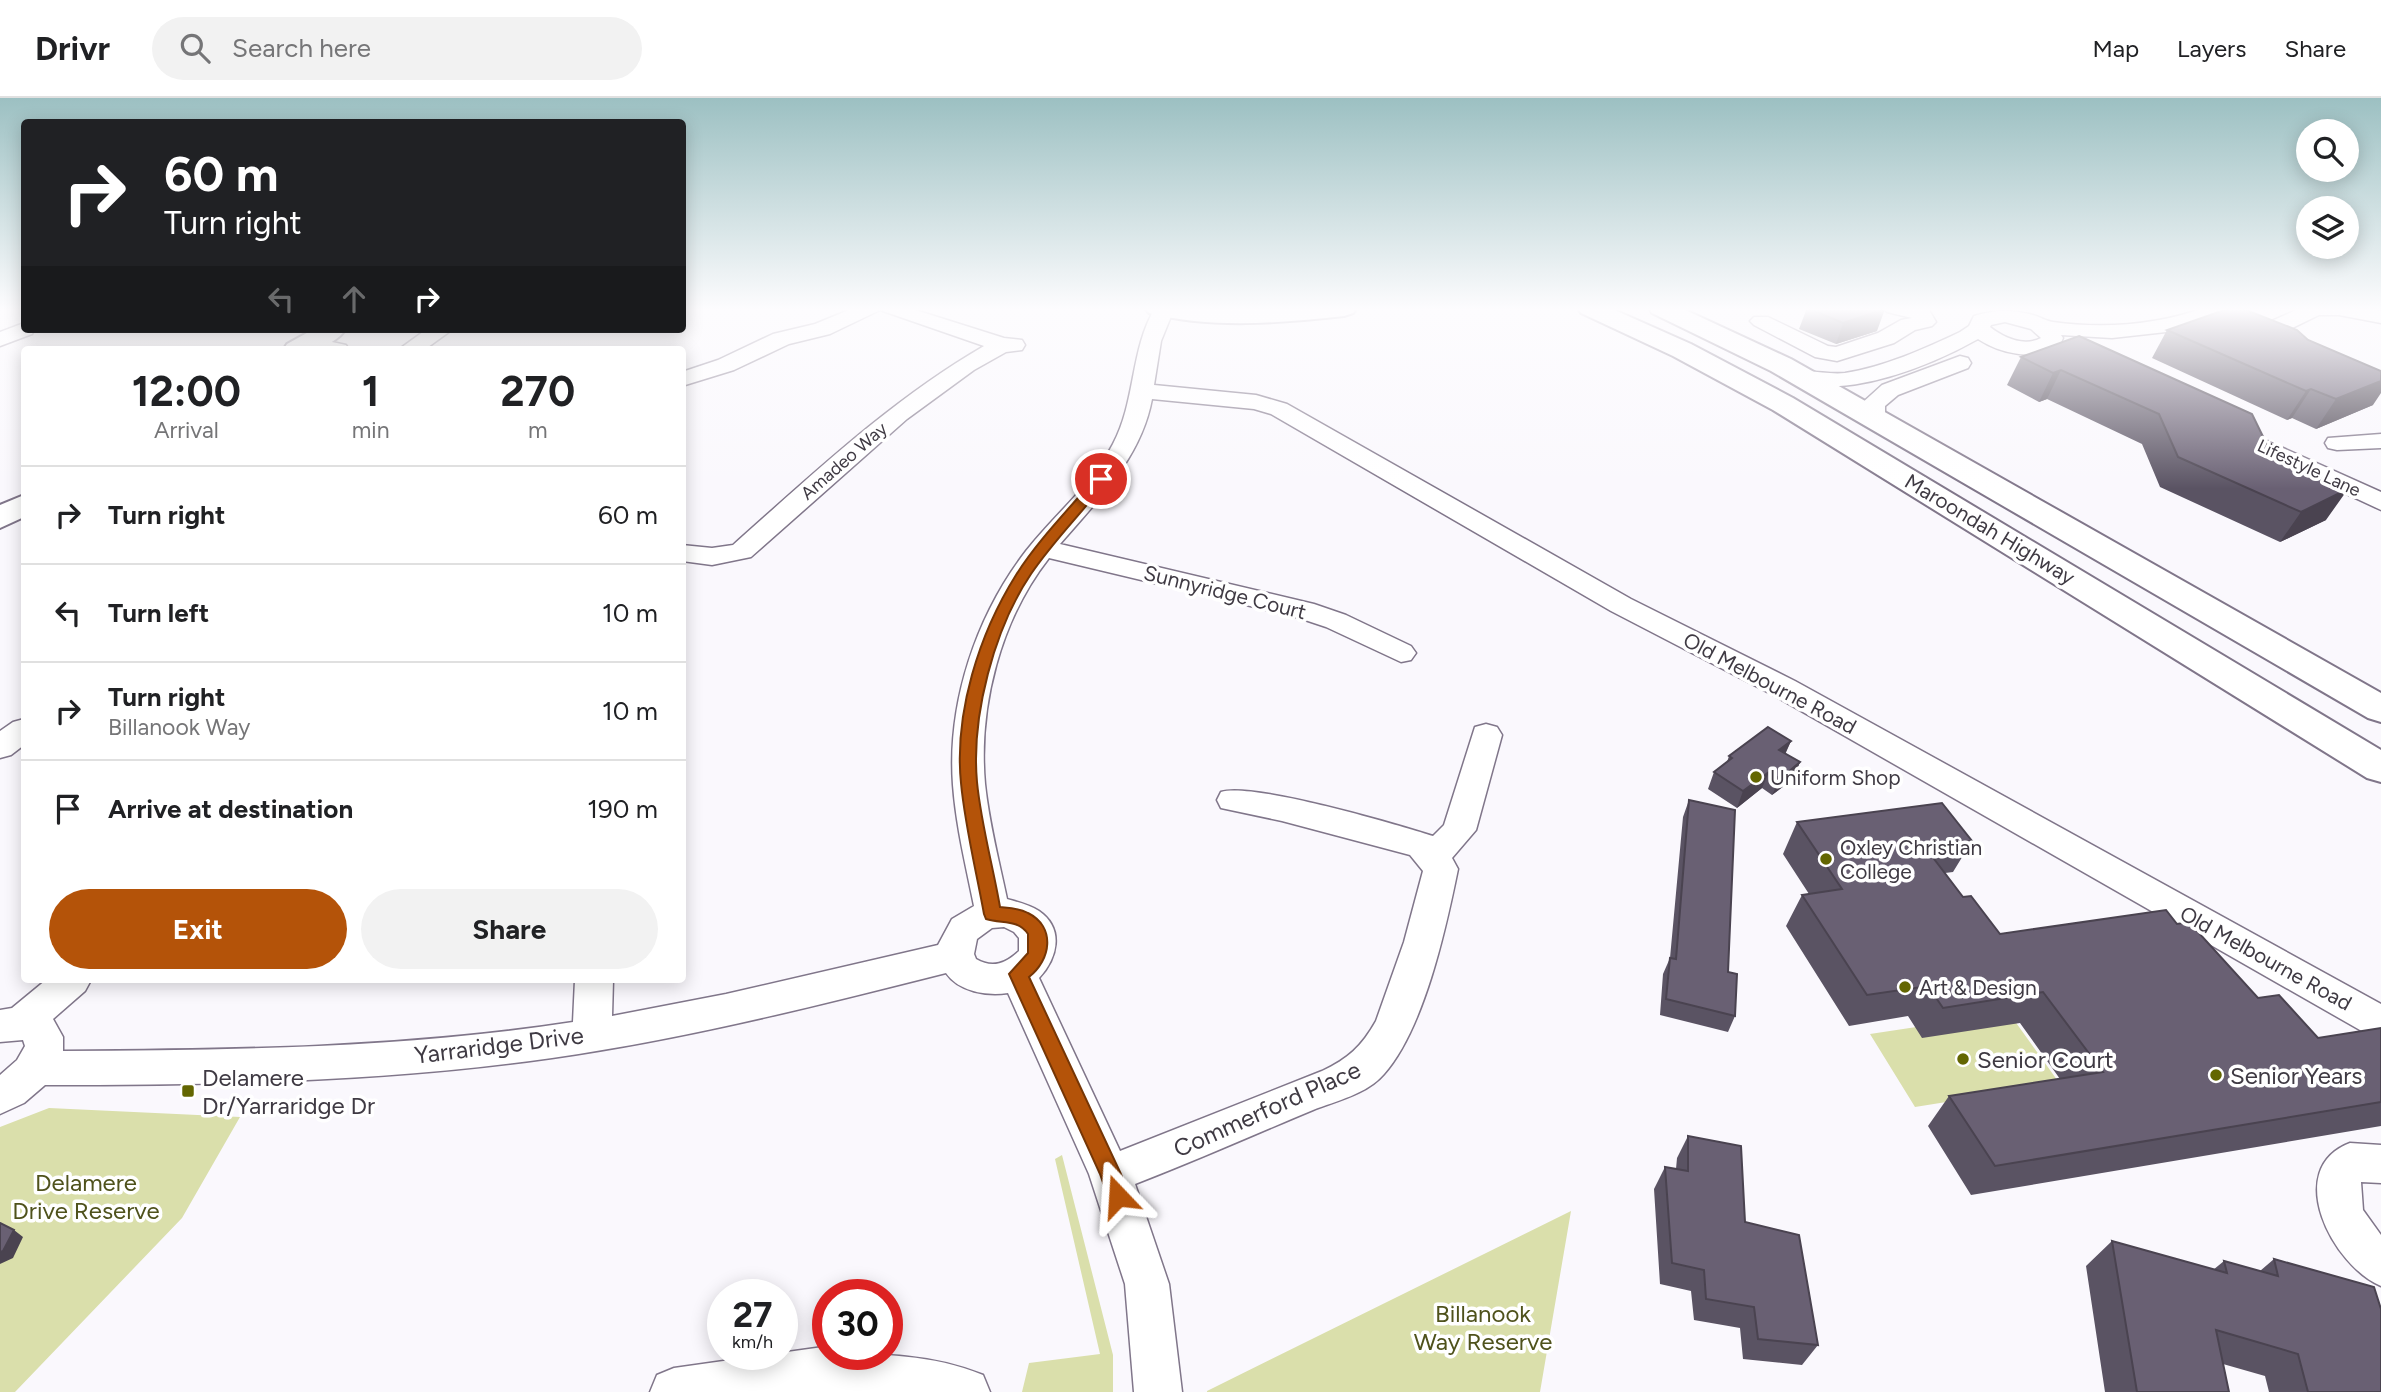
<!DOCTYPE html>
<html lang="en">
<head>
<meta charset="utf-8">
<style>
  :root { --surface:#fff; --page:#f2f2f2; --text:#202124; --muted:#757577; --line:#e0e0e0; --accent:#b45309 }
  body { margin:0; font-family:Figtree,sans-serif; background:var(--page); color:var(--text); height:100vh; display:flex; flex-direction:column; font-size:26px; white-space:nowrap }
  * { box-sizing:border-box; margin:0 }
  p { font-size:23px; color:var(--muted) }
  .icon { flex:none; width:38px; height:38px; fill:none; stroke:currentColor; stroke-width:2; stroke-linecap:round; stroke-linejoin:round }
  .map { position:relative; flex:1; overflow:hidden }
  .side { position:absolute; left:21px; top:248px; width:665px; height:637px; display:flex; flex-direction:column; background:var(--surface); border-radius:7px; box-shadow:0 4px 18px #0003 }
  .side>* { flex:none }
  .top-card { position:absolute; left:21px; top:21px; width:665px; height:214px; border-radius:7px; box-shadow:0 4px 18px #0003; background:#202124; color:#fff; overflow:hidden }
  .controls { position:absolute; left:2296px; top:21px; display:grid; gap:14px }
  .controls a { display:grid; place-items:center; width:63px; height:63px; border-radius:50%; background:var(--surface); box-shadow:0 4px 18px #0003; font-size:35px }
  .speed { position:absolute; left:707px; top:1181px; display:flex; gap:14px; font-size:35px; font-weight:700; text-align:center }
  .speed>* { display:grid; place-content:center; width:91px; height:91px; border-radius:50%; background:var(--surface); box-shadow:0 4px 18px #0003; line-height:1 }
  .speed small { font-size:18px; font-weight:400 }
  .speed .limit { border:10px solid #d22; background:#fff; color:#111 }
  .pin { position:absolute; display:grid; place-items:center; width:60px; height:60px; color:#fff; margin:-30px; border:4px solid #fff; border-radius:50%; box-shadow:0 2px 7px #0007 }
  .me { position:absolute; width:77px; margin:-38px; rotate:340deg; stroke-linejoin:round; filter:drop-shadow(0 0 5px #0008) }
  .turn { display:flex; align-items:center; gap:24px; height:147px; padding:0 28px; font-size:32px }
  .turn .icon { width:91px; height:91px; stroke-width:2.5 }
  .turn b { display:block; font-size:49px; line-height:60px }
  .lanes { display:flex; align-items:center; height:66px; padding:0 28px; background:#0003; justify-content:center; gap:35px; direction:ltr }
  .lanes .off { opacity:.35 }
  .eta { display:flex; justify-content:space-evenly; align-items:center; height:119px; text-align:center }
  .eta b { font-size:42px; font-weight:700; line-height:49px }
  .primary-button { display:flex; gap:14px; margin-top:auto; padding:14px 28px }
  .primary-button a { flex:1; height:80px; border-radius:42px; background:var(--accent); color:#fff; font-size:28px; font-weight:700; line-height:80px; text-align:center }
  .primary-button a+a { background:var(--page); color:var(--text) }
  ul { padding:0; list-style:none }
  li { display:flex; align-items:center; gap:21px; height:98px; padding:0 28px; border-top:2px solid var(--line) }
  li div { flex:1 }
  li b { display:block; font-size:26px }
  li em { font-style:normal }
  header { display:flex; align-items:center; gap:42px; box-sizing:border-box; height:98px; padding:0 35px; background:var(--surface); border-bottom:2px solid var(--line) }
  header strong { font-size:33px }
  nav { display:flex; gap:38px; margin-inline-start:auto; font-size:24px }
  .search { width:490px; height:63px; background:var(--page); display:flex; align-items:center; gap:18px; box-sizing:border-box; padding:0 24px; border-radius:38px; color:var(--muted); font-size:26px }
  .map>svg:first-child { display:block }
</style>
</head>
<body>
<header>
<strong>Drivr</strong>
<div class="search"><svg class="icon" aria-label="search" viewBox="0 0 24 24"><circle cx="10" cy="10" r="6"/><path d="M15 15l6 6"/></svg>Search here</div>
<nav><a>Map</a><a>Layers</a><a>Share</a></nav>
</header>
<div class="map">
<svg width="2381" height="1294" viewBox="0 0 2381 1294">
  <rect width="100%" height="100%" fill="#faf8fd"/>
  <path fill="#dadfab" d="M2009,915L2060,986L1915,1009L1870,936Z
    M49,1010L240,1019L182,1120L15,1294H0V1029Z
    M1062,1057L1113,1257V1294H1022L1029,1265L1100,1256L1055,1061Z
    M1571,1113L1540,1294H1207V1293Z"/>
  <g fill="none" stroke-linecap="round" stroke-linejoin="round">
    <defs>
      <path id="minor" d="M854,210H909L1004,240L1022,242L1025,247L1022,252L1006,254L974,272L907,321L751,459L712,467L682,463V447L712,450L733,447C813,376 891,302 984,248L880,212L830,236L789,246L734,272L682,288V274L718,262L773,236L815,226Z
        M1155,210L1174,211L1161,243L1154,287L1256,297L1287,306L1631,501L1795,583L2381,906V941L2367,936L1773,597L1611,513L1271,316L1254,311L1152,301C1141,360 1098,402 1060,446L1314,506L1346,517L1411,548L1416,555L1411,562L1401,564L1326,529L1296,519L1049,460C1001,521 978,608 985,686C989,725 999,763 1007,801C1017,804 1030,807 1039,813C1065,831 1057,861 1039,880L1120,1053L1322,973C1348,961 1362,948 1376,923L1404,844L1423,773L1410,757L1282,723L1221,710L1217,702L1221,694C1252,684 1395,726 1433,738L1444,727L1475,629L1486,626L1497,629L1502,637L1476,732L1452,760L1458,771C1446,830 1424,931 1384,976C1367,996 1336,1003 1313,1012C1253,1037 1195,1063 1135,1086L1169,1186L1182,1294H1134L1125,1186L1089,1076L1008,895C987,898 959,894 946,875C816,908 685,941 552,960C384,984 214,987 45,987L24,1005L0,1016V977L17,962L25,948L23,942L0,944V912L12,910L46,882H91L85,893L53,921L63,939V953C233,952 405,950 573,924L575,882H613L612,918L726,896L938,847L952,821L974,808C966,768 956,728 953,687C947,605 976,518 1026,453C1054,417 1092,387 1113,346C1136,303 1130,252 1155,210ZM1004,829L1014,834L1019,840V853C1006,865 993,871 976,861L974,856L977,841L992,830Z
        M1884,210L1929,212L1936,224L1932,228L1915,232L1894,245L1837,263L1815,259L1754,227L1750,223L1754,219H1768L1828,248L1836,249L1878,235L1901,222L1912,220L1887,214Z
        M2204,210H2226L2227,212L2224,216L2175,233L2112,240L2061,237L2063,240L2059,249C2032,262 2003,257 1978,241C1928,269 1852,299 1795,285L1792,280L1795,275C1811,271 1828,277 1845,275C1884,269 1924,251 1960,234L1969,228L1974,218C1994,212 2012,211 2033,217C2040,219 2046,223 2053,224C2104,231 2156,227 2204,210ZM2005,224L2031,231L2041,240C2024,249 2004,240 1990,229L1991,227Z
        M2301,210H2365L2381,213V225L2339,217H2319L2284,234L2282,237L2300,255L2297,260C2281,264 2269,250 2260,238L2267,225Z
        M24,225V231H35L32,236L0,248V234Z
        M427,231H453L424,252H398Z
        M309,239L346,247L349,252L301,250L298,245L301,240Z
        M1960,258L1968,260L1971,265L1968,270L1898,297L1885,308V319L1881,324H1865L1861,319V306L1882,287Z
        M2232,327L2381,394V412L2224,339L2220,334L2224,329Z
        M2381,336V350L2337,352L2328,350L2325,345L2328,340Z
        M24,621V647L11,657L0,660V633L13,624Z
        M2350,1045L2381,1047V1085L2361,1084L2363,1112L2381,1137V1188C2333,1168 2282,1071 2350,1045Z
        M823,1249H828V1256C881,1256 932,1256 983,1277L990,1294H650L657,1277L674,1270Z"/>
      <path id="major" d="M1145,210H1357L1353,215L1344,218C1280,225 1212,231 1149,215Z
        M314,231H346C331,252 306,252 283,252L287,246Z
        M24,397V419L0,430V407Z"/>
      <path id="highway" d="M1578,210H1610L1691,246L1793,300L2381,652V684L2367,680L1773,312L1673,258L1581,215Z
        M1649,210H1681L1791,261L2381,595V624L2368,620L1771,273L1652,215Z"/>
    </defs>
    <use href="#minor" stroke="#80768a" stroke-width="3"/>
    <use href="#major" stroke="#80768a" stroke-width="4"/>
    <use href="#highway" stroke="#80768a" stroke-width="4"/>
    <use href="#minor" fill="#fff" fill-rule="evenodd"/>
    <use href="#major" fill="#fff" fill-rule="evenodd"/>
    <use href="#highway" fill="#fff" fill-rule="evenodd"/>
  </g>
  <path fill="#5a5363" d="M1807,210L1877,233L1836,246L1799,231Z
    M2167,232L2373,307L2316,331L2292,320L2287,322L2152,260Z
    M2079,238L2271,355L2326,422L2280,444L2160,389L2142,346L2047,301L2039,304L2007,287L2021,259Z
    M1791,643L1785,655L1800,664L1793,681L1772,697L1762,690L1737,710L1708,691L1714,674L1727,664L1729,658Z
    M1689,702L1728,874L1735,918L1728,934L1660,917L1663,876L1670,860L1683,719Z
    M1797,724L1972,743L1953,774L1945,775L1963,799L2000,836L2177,826L2258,900L2318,940L2381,930V1028L1971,1097L1928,1028L1949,998L2060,981L2020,925L1922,940L1908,918L1849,928L1786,828L1802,797L1809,796L1783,756Z
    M1688,1038L1745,1124L1818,1247L1802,1267L1743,1261L1740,1230L1694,1222L1691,1193L1660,1186L1654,1091L1665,1069L1676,1071L1677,1060Z
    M2112,1143L2213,1172L2224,1163L2260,1173L2274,1161L2381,1294H2269L2265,1278L2223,1266L2229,1294H2105L2086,1168Z"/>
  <path fill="#4a4350" d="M1885,211L1877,233L1836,246L1843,225Z
    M2061,272L2047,301L2039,304L2053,275Z
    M2381,283V295L2373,307L2316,331L2336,301Z
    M2311,291L2292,320L2287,322L2306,293Z
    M2348,391L2326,422L2280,444L2301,414Z
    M1791,643L1784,659L1779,652Z
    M1800,664L1793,681L1772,697L1780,681Z
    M1769,674L1762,690L1737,710L1743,693Z
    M14,1132L23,1139L13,1160L0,1166V1154Z"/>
  <path fill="#696073" stroke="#4a4350" stroke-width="2" d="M1807,210H1881L1885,211L1843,225Z
    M2230,210H2241L2297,232L2308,242L2381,273V283L2336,301L2311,291L2306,293L2167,232Z
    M2079,238L2252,316L2271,355L2348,391L2301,414L2178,359L2159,316L2061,272L2053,275L2021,259Z
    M1768,629L1791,643L1779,652L1800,664L1780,681L1769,674L1743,693L1714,674L1732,660L1729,658Z
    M1689,702L1735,712L1728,874L1737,876L1735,918L1666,901L1670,860L1676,861Z
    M1942,705L1972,743L1925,749L1963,799L1971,798L2000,836L2166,812L2177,826L2189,824L2258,900L2279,897L2318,940L2381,930V1004L1995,1068L1949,998L2103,974L2043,894L1943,910L1928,888L1867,897L1802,797L1842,791L1797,724Z
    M1688,1038L1741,1048L1745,1124L1799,1137L1818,1247L1758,1241L1754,1209L1706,1201L1704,1172L1672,1165L1665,1069L1688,1073Z
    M0,1125L14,1132L3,1153L0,1154Z
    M2112,1143L2227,1175L2224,1163L2278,1178L2274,1161L2374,1189L2381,1211V1294H2308L2298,1256L2216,1232L2229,1294H2137Z"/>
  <linearGradient id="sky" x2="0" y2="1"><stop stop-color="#9cc0c2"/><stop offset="0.54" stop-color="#fdfcfe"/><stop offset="1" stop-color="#fdfcfe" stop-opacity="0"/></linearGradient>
  <rect width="2381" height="391" fill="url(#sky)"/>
  <path fill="#b45309" stroke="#753606" stroke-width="2" d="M1101,377L1108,381C1083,414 1054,442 1031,476C994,531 971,618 977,684C981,726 993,768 1000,809C1010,810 1019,810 1028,815C1056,829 1051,862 1029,879L1121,1076L1128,1098L1125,1105L1118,1108L1110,1105L1100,1076L1009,876L1028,855V836C1018,821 1002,826 986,821L984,816C976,772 965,728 961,685C954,615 979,536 1016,477C1038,442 1070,410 1097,378Z"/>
  <g fill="#636601" stroke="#fff" stroke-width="2.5">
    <circle cx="1756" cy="679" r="7"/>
    <circle cx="1826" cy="761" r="7"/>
    <circle cx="1905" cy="889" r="7"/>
    <circle cx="1963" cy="961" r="7"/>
    <circle cx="2216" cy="977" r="7"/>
    <rect x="181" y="986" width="14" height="14" rx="3.5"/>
  </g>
  <g text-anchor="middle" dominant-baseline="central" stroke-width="7" stroke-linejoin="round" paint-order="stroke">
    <g font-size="18" fill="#3f3a43" stroke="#fff">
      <text transform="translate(844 363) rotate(-41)">Amadeo Way</text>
      <text transform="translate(2309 370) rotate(25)">Lifestyle Lane</text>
    </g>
    <g font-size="21" fill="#3f3a43" stroke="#fff">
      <text transform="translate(1990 431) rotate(31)">Maroondah Highway</text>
      <text transform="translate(1225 494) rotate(14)">Sunnyridge Court</text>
      <text transform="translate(1770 585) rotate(28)">Old Melbourne Road</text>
      <text transform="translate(2266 860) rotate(29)">Old Melbourne Road</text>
    </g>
    <g font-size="21" fill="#3f3a43" stroke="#fff" text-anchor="start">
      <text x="1770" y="679">Uniform Shop</text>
      <text x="1840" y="749">Oxley Christian<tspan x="1840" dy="24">College</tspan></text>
      <text x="1919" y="889">Art &amp; Design</text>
    </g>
    <g font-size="24" fill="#3f3a43" stroke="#fff">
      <text transform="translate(499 947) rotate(-7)">Yarraridge Drive</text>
      <text transform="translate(1267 1011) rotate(-24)">Commerford Place</text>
    </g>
    <g font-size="24" fill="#3f3a43" stroke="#fff" text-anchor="start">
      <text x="1977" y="961">Senior Court</text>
      <text x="2230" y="977">Senior Years</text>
      <text x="202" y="979">Delamere<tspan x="202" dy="28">Dr/Yarraridge Dr</tspan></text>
    </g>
    <g font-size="24" fill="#4f521c" stroke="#fff">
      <text x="86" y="1084">Delamere<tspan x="86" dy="28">Drive Reserve</tspan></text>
      <text x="1483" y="1215">Billanook<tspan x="1483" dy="28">Way Reserve</tspan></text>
    </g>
  </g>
</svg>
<div class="controls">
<a><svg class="icon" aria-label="search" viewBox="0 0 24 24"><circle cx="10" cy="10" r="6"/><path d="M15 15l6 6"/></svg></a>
<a><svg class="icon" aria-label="layers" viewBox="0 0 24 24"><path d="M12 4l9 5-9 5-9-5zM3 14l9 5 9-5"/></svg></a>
</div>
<div class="speed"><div>27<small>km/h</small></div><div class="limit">30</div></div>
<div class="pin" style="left:1101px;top:381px;background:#d93025"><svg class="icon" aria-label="arrive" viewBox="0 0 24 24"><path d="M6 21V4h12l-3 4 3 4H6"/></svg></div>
<svg class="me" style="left:1118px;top:1098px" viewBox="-20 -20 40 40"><path d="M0-17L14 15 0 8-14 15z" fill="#b45309" stroke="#fff" stroke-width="4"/></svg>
<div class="top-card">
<div class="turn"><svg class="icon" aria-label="right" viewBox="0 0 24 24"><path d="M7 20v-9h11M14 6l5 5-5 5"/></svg><div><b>60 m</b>Turn right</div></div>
<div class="lanes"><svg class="icon off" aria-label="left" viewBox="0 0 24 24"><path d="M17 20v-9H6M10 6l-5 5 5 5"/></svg><svg class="icon off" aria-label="ahead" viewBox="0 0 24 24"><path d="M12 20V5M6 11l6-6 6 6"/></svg><svg class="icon" aria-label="right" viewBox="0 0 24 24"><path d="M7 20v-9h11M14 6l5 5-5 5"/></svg></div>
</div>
<section class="side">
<div class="eta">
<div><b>12:00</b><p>Arrival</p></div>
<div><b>1</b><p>min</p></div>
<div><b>270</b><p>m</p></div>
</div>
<ul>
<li><svg class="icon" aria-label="right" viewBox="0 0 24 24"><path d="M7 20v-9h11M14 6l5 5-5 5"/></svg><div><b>Turn right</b></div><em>60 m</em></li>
<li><svg class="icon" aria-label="left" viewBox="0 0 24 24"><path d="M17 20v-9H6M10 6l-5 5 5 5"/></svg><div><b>Turn left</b></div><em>10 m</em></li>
<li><svg class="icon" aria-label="right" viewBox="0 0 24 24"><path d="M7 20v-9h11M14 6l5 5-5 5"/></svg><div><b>Turn right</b><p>Billanook Way</p></div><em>10 m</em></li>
<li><svg class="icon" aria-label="arrive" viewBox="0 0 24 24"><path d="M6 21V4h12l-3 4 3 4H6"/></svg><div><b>Arrive at destination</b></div><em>190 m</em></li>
</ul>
<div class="primary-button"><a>Exit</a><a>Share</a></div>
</section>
</div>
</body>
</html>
